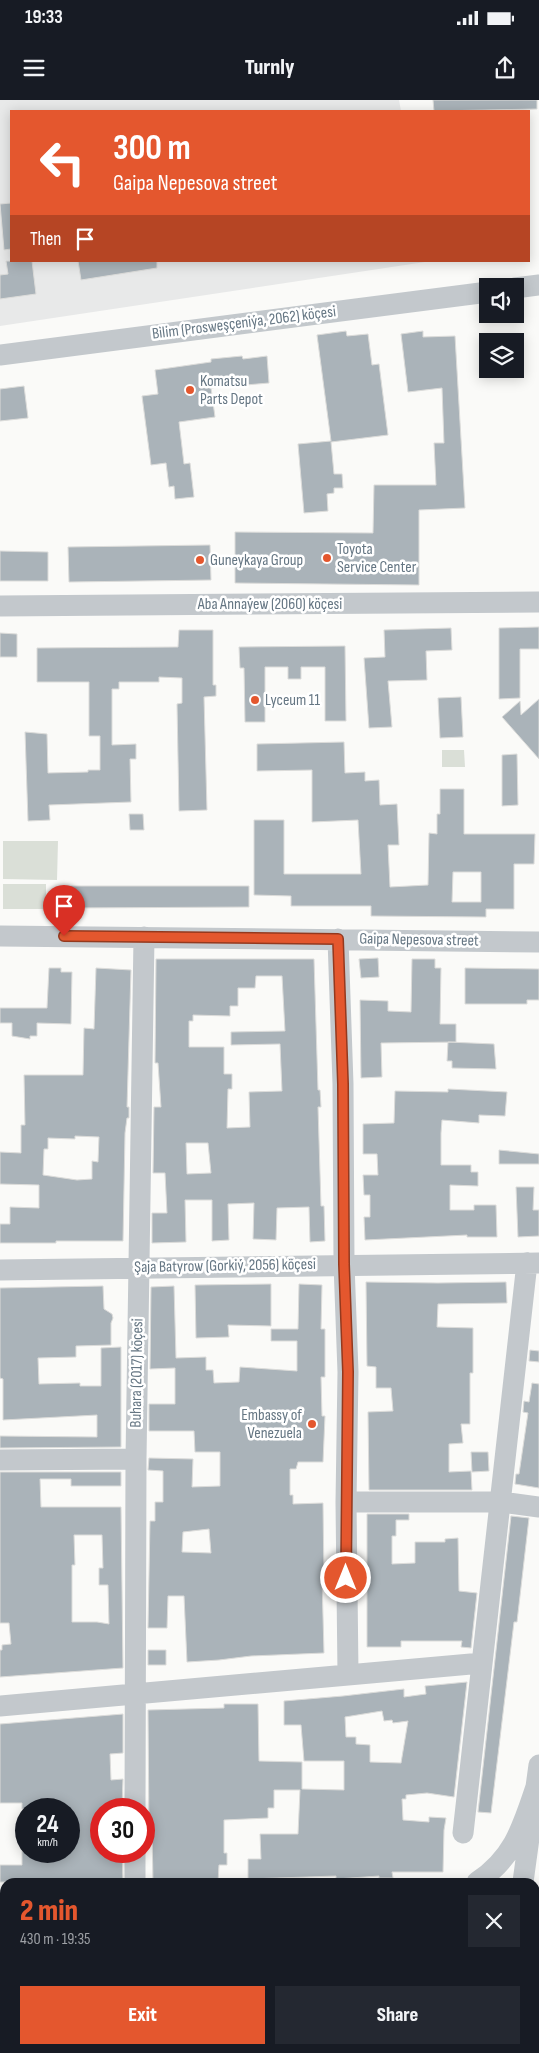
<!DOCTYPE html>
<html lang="en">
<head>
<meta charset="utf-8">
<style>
  :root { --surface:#171b24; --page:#242831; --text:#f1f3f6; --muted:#9ea1a6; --accent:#e4572e }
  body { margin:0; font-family:"Sofia Sans Condensed",sans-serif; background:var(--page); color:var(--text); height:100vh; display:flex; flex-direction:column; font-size:19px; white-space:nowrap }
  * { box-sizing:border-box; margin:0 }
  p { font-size:16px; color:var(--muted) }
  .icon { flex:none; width:28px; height:28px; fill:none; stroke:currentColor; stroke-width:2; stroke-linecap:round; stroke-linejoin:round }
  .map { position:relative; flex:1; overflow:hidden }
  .details { position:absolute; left:0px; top:1778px; width:540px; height:176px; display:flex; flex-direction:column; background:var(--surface); border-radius:15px 15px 0 0; box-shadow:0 2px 12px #0003 }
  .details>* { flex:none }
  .hud { position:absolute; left:10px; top:10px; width:520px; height:152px; border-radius:0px; box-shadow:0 2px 12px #0003; background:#e4572e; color:#fff; overflow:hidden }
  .tools { position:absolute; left:479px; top:178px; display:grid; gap:10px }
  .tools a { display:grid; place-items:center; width:45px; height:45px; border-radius:0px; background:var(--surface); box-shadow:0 2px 12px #0003; font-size:25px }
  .speed { position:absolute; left:15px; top:1698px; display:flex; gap:10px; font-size:25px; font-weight:700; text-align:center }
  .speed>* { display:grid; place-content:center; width:65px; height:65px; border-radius:50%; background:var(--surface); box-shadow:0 2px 12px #0003; line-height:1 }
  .speed small { font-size:12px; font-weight:400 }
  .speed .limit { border:8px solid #d22; background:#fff; color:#111 }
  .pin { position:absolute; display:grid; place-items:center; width:42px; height:42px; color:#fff; margin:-51px -21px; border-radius:50% 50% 50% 0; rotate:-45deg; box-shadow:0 0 5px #0007 }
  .pin .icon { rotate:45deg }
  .me { position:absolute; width:55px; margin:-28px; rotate:0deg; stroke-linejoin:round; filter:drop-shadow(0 0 4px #0008) }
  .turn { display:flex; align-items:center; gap:18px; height:105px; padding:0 20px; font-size:22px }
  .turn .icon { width:65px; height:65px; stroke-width:2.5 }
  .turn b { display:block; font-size:35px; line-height:42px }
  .then { display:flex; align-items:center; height:48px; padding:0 20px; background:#0003; gap:10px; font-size:19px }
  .round { display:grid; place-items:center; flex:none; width:52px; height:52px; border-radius:0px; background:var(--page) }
  .summary { display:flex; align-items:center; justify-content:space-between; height:85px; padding:0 20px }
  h1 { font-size:30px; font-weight:800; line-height:38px; color:var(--accent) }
  .action { display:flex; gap:10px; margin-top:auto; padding:10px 20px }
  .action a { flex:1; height:58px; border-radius:0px; background:var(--accent); color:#fff; font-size:20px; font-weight:800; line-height:58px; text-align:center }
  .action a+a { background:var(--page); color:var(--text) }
  .status { display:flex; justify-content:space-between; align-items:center; height:35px; padding:0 25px; background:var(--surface); direction:ltr }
  .status svg { height:14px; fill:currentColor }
  header { display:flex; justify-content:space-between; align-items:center; height:65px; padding:0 20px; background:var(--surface); font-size:22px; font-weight:800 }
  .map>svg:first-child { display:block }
</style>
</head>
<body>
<div class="status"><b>19:33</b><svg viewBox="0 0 49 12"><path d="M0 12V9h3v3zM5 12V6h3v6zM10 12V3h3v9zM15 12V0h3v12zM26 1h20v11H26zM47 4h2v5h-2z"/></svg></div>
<header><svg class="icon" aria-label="menu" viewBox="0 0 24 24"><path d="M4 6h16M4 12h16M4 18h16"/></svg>Turnly<svg class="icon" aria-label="share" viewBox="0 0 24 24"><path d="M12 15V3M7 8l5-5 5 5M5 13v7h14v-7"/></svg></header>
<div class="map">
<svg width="539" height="1953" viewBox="0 0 539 1953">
  <rect width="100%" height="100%" fill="#fafaf8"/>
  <path fill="#e8e9e9" d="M0,0H399L401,11H11V161L425,162L0,226Z"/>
  <path fill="#dadfd7" d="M442,650H464L465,667H442Z
    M3,741H58L57,780L3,779Z
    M3,784H46V809H3Z
    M535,1807H539V1953H0V1822H5V1949H535Z"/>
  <path fill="#aab3b9" stroke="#dcdcda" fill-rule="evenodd" d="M433,0H537V9L434,11Z
    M11,103V149L4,150L0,104Z
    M6,161H32L36,194L0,199V175L8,174Z
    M78,161H157V168L81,180Z
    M346,231L347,236L368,234L372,265L379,264L388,335L331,342L334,374H342L343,388H334V393L327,394L328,411L304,413L298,344L331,341L317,235Z
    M423,231V237L455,236L465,408L419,410V485L235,483V432L373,433L374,385H436L434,343H444L442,288L408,292L401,234Z
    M242,256L243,259L267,256L269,283L211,288L215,317L179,322L184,364L190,363L194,397L175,399L174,386L169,387L166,363L151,365L142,296L158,294L155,270L211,262V259Z
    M24,286L28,318L0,321V289Z
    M210,445L211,480L69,482L68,447Z
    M0,451L48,452V481H0Z
    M539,527V549H520V598L499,599V528Z
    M451,528L452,550L426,551L427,580L388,581L392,627L369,628L364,558L385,557L384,530Z
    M179,530H213V585H216V596L204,597L207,710L179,711L177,604L182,603V578L159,577V582H119V589H112V645L136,644V659H130L131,702L49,705L50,720L28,721L25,632L47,634L48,673L88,672V670H100V636H89V582H37V548L178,547Z
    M0,533L17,534V557H0Z
    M345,546L346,621H325V567H301V579H288V567H265V622H245L244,568H240L239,547Z
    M461,597L463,637L440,638L438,598Z
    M539,599V659L502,617L520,601L521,615Z
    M344,642L345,673L365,672V681L379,680L380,705L397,704L399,745H388L390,787L428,785L429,733L437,734V714H440V689H464V734H535L534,764H514V809H486V817L371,816V806H291V796L254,795V720H284V774H361L358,720L312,722V670L257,671V644ZM453,772H481V802H452Z
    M517,654L518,705L502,706V655Z
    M129,714H143L144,730H130Z
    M66,786H249V807L66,808Z
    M378,858L379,877L361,878L359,859Z
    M156,859H314L318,990H320L321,1007H318L321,1106H324L325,1141L310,1142L309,1107L277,1108L276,1140L253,1139L254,1103L228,1104L229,1140L212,1141V1100H185L186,1142L152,1143V1113H167L165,1073H153L154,1007H161L158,963H155ZM256,876H282L285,931L231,932V945L280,944L282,991L249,992L250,1027L227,1028L228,989H232V974H224V947H189V921H193V915L230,916V906H238V888H255ZM186,1043H208L211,1073L187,1074Z
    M412,859H435V868H441L440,924H456V942L381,943L382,977L361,978L360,900L388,901V911L411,912Z
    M49,868H61V872H72L71,924L37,923V936H30V939L12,936V923H0V908H47Z
    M96,868L131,870L127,1007H129V1018H127L125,1033L123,1141H56V1143H0V1124H10V1107L39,1108V1085L0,1084V1052L21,1053V1025H25L24,975H83L84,928L94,929ZM75,1036L99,1037L98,1062L92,1061V1079L77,1080L43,1075L44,1049H48V1038L75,1039Z
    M465,868L539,869V900H527V904H465Z
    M448,942L494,944L496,969L452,968V961H447Z
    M448,989L507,992L505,1016L479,1015V1023L442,1020L441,1033V1065H471V1072H478V1086L450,1085V1110H474V1105H496L497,1137H467V1135L365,1140L364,1117H370V1095H364L363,1075H378L377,1054H363V1024L394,1023L395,991L448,992Z
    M499,1050L539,1054V1064H499Z
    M516,1087H534L533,1110H539V1136L518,1137Z
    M366,1182L438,1183L506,1182L507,1203L438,1204L437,1227L473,1228V1273H470V1324H461L463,1343L449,1344V1372L471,1371L472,1390H369L368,1312L393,1311L391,1288H376V1267L367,1266Z
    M271,1184V1226L228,1225L229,1237L196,1238L195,1185Z
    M299,1184L322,1185L321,1229H325V1277H321L322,1316H325L323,1362H298L296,1369H290V1395H293V1404L323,1403L324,1479H322L324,1553L251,1556L219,1560L187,1562L184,1496H168L167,1528H148L150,1421H155V1402H163V1371L148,1370L149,1358L193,1359L192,1387L220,1386V1352H195L194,1331H149V1304H175V1268L150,1269L151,1187L174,1186L176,1258L206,1257V1270H213L214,1283L239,1282L240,1267L297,1271V1241H271V1229H298ZM209,1429L211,1453L182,1452L183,1432Z
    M103,1186L104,1209L112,1214L113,1218L111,1223V1245L76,1246V1257L38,1258L39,1284L80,1283V1286H101V1248L121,1247V1347L0,1348V1336L97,1337V1315L3,1320V1279L0,1278V1188Z
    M530,1250L539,1251V1262L529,1261Z
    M532,1283L539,1284V1388L515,1384L516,1374H519L528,1313L523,1312L524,1301L529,1302Z
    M471,1352H488L489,1371L472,1372Z
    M0,1372H121V1386H71V1379H40L41,1407H121L123,1568L0,1577V1550H2V1545L11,1544L9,1523H0ZM74,1435H102L103,1468H99V1485H108L109,1524L97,1522H72V1465H75Z
    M367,1414H409V1420H396V1436H392V1464L415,1463V1442H445V1439L458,1438L459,1491L477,1493L471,1548L461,1547L462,1541H401V1547H367Z
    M511,1416L529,1418L517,1522H514L491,1713L478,1712Z
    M148,1550H166V1565H148Z
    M467,1582L454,1697L427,1693L406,1695V1699H402L403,1720L429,1722V1717L446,1718L444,1730L443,1772H392L393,1778H379V1776L336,1779V1776L248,1779V1759H261L260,1734H298L300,1690H274V1708H268V1718L224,1720V1753H227V1765H219L218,1782H153L152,1732H149L148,1610L224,1608V1604H258L259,1661L302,1662V1689L344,1690V1661H304L301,1625H284V1601L343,1596L404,1589V1597L426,1594L425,1586ZM382,1611L384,1621L392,1620L393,1623L408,1621L401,1663L370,1662V1645L356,1644V1637H346L345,1617Z
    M123,1614V1653L110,1654L111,1680L123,1679L122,1707L101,1709V1751H122L123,1782H0V1765H22V1751H69L70,1743V1709H22V1703H0V1624Z"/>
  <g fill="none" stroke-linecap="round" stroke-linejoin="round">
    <path stroke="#c3c8cc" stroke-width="21" d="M515,188L539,185
      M0,255L488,192
      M0,506L539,502
      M0,836L539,842
      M338,839L343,984L344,1164L348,1272L346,1402L348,1573
      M0,1170L539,1163
      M0,1360L136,1359
      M346,1402H501L539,1407
      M0,1606L482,1563
      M135,1709L136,1359L144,837
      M463,1733L527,1163
      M135,1751V1782
      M477,1782C515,1757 523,1725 537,1684
      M523,1782L539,1665
      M535,1799H539
      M0,1815H5
      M501,1953V1949"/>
  </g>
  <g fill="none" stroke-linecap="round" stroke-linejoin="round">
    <defs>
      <path id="route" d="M64,836L338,839L343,984L344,1164L348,1272L346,1478"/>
    </defs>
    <use href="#route" stroke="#94391e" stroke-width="12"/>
    <use href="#route" stroke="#e4572e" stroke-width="9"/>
  </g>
  <g fill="#e4572e" stroke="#fff" stroke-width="2">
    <circle cx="190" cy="290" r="5"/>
    <circle cx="327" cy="458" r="5"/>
    <circle cx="200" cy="460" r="5"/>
    <circle cx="255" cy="600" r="5"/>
    <circle cx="312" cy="1324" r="5"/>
  </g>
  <g text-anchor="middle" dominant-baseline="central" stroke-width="5" stroke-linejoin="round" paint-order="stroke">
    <g font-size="16" fill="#657683" stroke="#fff">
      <text transform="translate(244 223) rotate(-7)">Bilim (Prosweşçeniýa, 2062) köçesi</text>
      <text x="270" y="504">Aba Annaýew (2060) köçesi</text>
      <text transform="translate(419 840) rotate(1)">Gaipa Nepesova street</text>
      <text transform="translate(225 1166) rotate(-1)">Şaja Batyrow (Gorkiý, 2056) köçesi</text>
      <text transform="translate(137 1273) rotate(-89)">Buhara (2017) köçesi</text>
    </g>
    <g font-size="16" fill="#657683" stroke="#fff" text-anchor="start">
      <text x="200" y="281">Komatsu<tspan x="200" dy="18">Parts Depot</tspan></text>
      <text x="337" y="449">Toyota<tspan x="337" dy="18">Service Center</tspan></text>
      <text x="210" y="460">Guneykaya Group</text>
      <text x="265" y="600">Lyceum 11</text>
      <text x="302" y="1315" text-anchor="end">Embassy of<tspan x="302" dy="18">Venezuela</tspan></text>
    </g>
  </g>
</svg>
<div class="tools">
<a><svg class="icon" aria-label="sound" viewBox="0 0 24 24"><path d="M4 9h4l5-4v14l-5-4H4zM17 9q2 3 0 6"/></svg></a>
<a><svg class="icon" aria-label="layers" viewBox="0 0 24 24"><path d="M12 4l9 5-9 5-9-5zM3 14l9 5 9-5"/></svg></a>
</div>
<div class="speed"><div>24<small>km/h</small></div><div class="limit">30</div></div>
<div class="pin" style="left:64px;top:836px;background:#d93025"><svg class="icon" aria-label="arrive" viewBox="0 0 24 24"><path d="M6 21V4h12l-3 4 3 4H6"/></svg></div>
<svg class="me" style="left:346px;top:1478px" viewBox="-20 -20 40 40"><circle r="17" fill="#e4572e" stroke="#fff" stroke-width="3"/><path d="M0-11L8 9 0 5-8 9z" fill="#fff"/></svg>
<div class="hud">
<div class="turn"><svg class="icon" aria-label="left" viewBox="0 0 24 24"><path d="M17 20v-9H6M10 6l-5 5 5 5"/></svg><div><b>300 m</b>Gaipa Nepesova street</div></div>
<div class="then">Then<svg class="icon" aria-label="arrive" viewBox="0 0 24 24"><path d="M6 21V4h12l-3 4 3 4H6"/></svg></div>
</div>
<section class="details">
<div class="summary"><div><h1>2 min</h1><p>430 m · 19:35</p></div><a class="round"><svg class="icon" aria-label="close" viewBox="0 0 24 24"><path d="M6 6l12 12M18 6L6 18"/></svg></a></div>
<div class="action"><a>Exit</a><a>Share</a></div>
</section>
</div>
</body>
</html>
